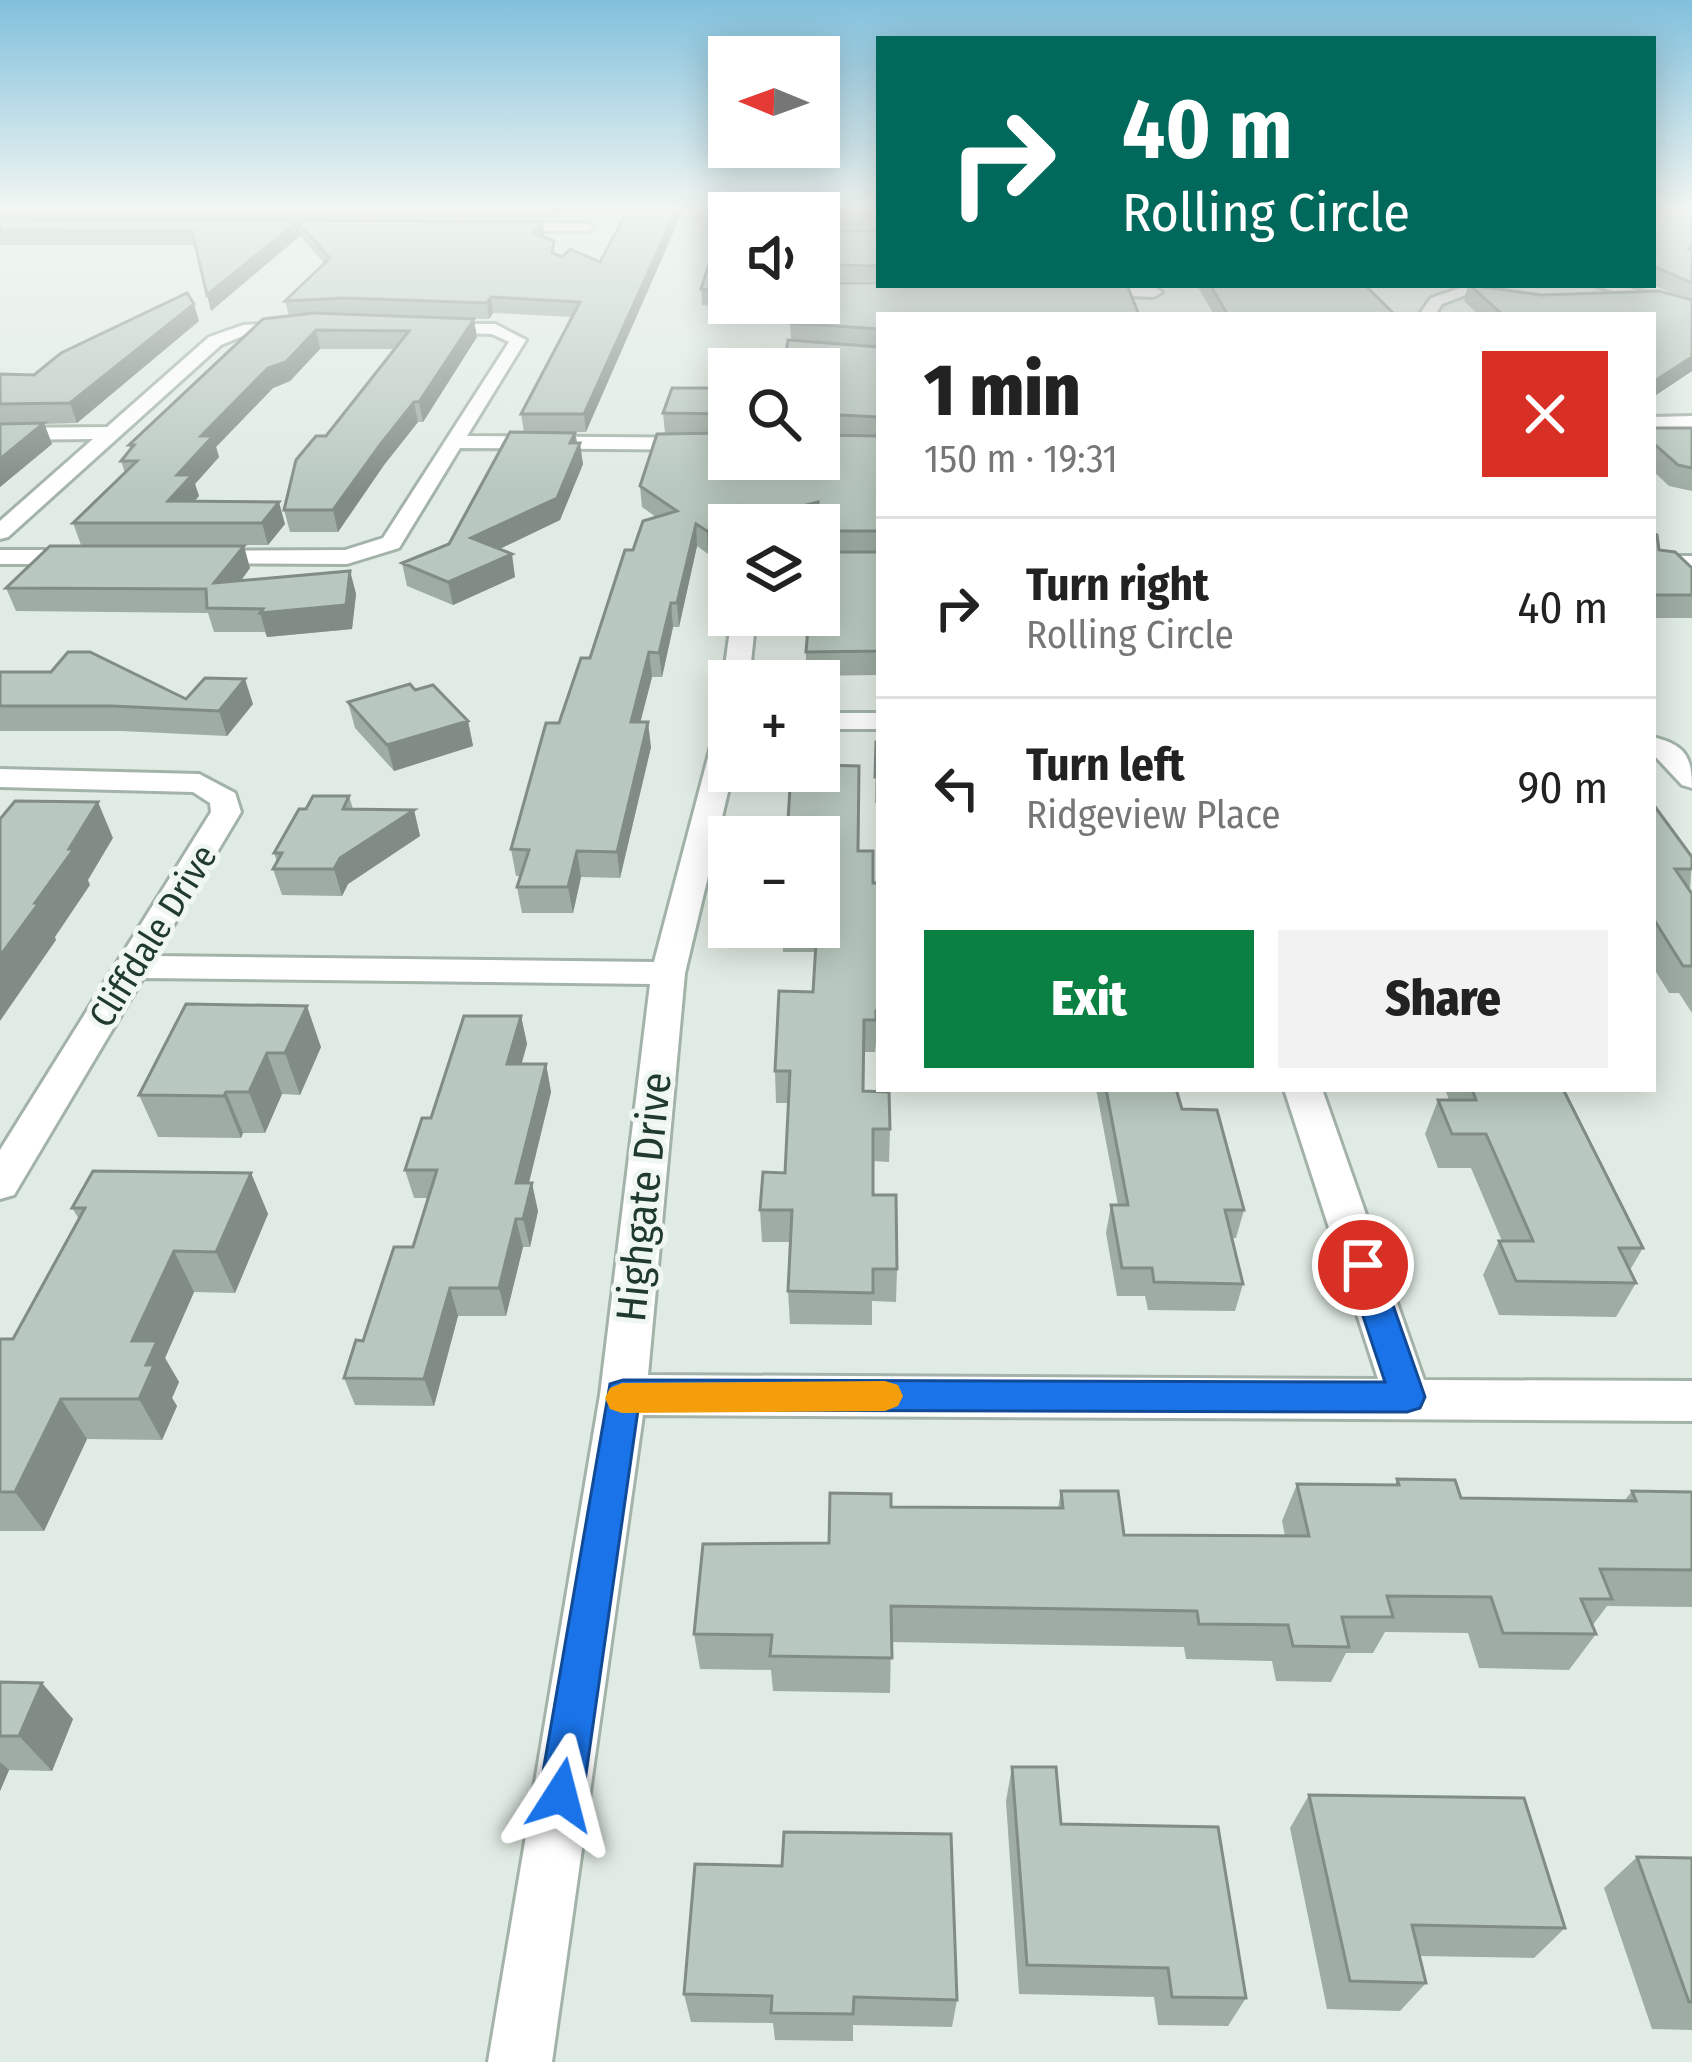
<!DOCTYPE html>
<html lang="en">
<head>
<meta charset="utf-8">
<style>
  :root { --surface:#fff; --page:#f2f2f2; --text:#222; --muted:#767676; --line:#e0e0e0; --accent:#0b8043 }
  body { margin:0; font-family:"Fira Sans Condensed",sans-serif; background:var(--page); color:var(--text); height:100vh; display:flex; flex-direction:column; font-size:45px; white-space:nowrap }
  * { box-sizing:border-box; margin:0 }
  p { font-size:39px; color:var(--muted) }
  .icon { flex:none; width:66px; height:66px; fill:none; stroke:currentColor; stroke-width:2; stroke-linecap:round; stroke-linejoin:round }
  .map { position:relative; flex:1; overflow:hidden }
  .side { position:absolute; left:876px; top:312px; width:780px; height:780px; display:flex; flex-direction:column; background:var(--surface); border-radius:0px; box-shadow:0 6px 30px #0003 }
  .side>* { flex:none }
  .banner { position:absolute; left:876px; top:36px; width:780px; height:252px; border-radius:0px; box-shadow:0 6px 30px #0003; background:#00695c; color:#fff; overflow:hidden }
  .needle { width:78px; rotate:271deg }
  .controls { position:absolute; left:708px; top:36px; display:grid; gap:24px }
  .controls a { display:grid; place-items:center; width:132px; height:132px; border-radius:0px; background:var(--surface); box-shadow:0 6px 30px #0003; font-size:60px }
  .pin { position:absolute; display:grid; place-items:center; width:102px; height:102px; color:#fff; margin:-51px; border:6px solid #fff; border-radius:50%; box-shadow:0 3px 12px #0007 }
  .me { position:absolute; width:132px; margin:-66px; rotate:9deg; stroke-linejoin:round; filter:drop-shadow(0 0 9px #0008) }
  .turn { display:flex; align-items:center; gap:42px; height:252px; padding:0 48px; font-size:54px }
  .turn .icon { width:156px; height:156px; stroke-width:2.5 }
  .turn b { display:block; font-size:84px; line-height:102px }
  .round { display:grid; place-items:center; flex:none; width:126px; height:126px; border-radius:0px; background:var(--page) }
  .overview { display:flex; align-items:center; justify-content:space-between; height:204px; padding:0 48px }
  h1 { font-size:72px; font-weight:800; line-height:90px }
  .action { display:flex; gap:24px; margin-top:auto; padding:24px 48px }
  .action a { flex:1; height:138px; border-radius:0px; background:var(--accent); color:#fff; font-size:48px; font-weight:800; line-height:138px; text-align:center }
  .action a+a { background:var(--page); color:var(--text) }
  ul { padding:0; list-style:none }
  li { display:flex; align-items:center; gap:36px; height:180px; padding:0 48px; border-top:3px solid var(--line) }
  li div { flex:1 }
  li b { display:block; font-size:45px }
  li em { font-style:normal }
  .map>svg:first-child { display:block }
</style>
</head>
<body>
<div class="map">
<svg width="1692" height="2062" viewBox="0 0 1692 2062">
  <rect width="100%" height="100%" fill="#e0ebe3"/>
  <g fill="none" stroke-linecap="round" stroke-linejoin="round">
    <defs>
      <path id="minor" d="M494,223H587L594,227L587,231L489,230Z
        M879,232V240L819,241V233Z
        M1469,285H1492L1442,304L1435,315H1419L1431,298Z
        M1593,285H1618L1692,305V315Z
        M1081,286L1154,287L1162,292L1154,297L1076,294L1073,291Z
        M300,322L306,324V330L245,335L221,345L8,537L0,539V521L93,439L0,440V428L107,427L209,337L243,325Z
        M421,324H495L526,340L467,436L729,438V450L460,448L399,548L347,564L189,563L186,558L197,551L345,550L383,538L509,342L492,334L427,332L421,330Z
        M1692,416V428L1653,429V417Z
        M0,550H88L99,557L88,564H0Z
        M1653,556H1692V570H1653Z
        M732,615H756L749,681H729V687L723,681Z
        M819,713H879V729H819Z
        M729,723V771H733L685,973L648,1375L1378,1379L1284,1089H1322L1424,1380L1692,1381V1421L643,1415L552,2062H488L600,1395L650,984L143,978L14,1195L0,1199V1150L211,812L210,803L193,792L0,787V769L199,774L235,793L241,812L155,956L654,962L715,731Z
        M1653,737C1685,745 1692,756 1692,788L1682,785L1653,754Z"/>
    </defs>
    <use href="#minor" stroke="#a3b3a9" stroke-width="6"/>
    <use href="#minor" fill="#fff" fill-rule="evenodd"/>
  </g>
  <path fill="#9eaca3" d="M0,206H565L556,218L0,217Z
    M728,206H879V228H836V210L729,213V303H752L751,310L702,305L701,289Z
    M1653,206H1692V371L1653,397V315H1479L1464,301L1468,285L1541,295L1678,296L1653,285Z
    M0,219L543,221V237L555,254L562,257L600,262L586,432H524L521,414L572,317L493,313L489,319L336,314L477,337L423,422H418L384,465L338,532H290L284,510L326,436L395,349H320L290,381L273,388L216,447L219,457L195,484L199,496L194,501L285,524L268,545H81L73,523L125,473L121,461L131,449L129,445L289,316L285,301L325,264L300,236L211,311L196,245H0Z
    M879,230V281H831V265Z
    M1197,285H1366L1395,315H1214Z
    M879,315V675L806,676V652L819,615V525H729V548L708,554L697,546L679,627H673L662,677H652L640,722L651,747L620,878L581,877L573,913H522L517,887L521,876H516L511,849L559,723L590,658L633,550L656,517L642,507L640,486L665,433L663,413L729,388V459L819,435V369L785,358L791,340L790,323Z
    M199,321L77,423L44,424L52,444L0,487V374L34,375Z
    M1653,428H1692V491L1669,486L1653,471Z
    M575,433L583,464L560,520L499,549L515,577L453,605L407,586L402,563L449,544Z
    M1653,533L1659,550L1692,568V618H1653Z
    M250,568L241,581L350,571L356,594L352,629L267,637L265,632H214L208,613L16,611L6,588Z
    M0,672L186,699L253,704L227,736L121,731H0Z
    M415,690L468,721L473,746L394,771L355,728L348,702Z
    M876,742H879V803H875Z
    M349,796L353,809L414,810L420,836L348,884L342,896L282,895L273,869L277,861L274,853L306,809Z
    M1653,804L1692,857L1690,891L1692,894V1013L1679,993H1669L1653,967Z
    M858,851L873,883H879V1043H876L875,1052H864L863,1091L890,1129L889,1162L873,1161V1195L897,1269L896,1302L872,1301V1325L790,1324L788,1291L790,1242H762L760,1210L785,1173L788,1103H776L775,1071L813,992L815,952H783L782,927H819Z
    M186,1004L321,1047L300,1095L282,1094L265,1133H243L241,1138L158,1137L139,1095Z
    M521,1016L527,1044L521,1064H546L551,1092L529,1183L538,1211L530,1247H523L506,1316H458L434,1406L355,1405L344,1378L413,1247L428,1198H414L405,1170L431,1118Z
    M1096,1089H1176L1182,1109L1244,1210L1236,1238H1232L1243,1284L1235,1311L1148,1310L1145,1296H1117L1106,1233L1111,1205H1118Z
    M1445,1089H1563L1643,1248L1630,1270L1636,1283L1616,1317L1499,1315L1483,1275L1499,1241H1502L1471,1168H1438L1425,1134L1438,1100H1449Z
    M251,1173L268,1214L235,1293L194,1292L165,1358L179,1382L172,1398L177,1406L162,1440L87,1439L44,1531H0V1339H13L79,1219L72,1208Z
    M1397,1479L1461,1498L1625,1500L1632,1491L1692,1492V1607L1607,1606L1592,1626L1596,1634L1569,1670L1479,1668L1468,1633L1385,1632L1373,1653H1346L1331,1682L1276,1681L1272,1661L1186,1659L1184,1647L891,1642L890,1693L773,1691L771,1670L700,1669L694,1634L829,1543L891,1507L1058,1508L1061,1491L1124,1535L1285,1536L1282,1521L1297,1484L1395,1485Z
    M0,1682L73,1719L52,1771L9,1770L0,1791Z
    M1012,1767L1061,1824L1246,1998L1228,2026L1158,2025L1154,1997L1019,1994L1006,1801Z
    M1309,1795L1565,1928L1534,1958L1419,1956L1426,1983L1400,2011L1327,2009L1290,1828Z
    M1637,1857L1692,1858V2030L1652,2029L1604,1888Z
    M684,1994L957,2000L952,2027L853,2025V2041L775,2040L773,2023L691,2022Z"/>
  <path fill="#818c85" d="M555,206H565L556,218Z
    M678,206H685L586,432L584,414Z
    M814,206H838V210L819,218V213H797Z
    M543,221L544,235L536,247L534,233Z
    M297,222L300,236L211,311L207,295Z
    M491,297L493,313L489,319L487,303Z
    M194,304L199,321L77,423L70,403Z
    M474,319L477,337L423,422L419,402Z
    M316,330L320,349L290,381L273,388L216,447L219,457L195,484L199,496L175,523L168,501L177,475L201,436L268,368Z
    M1692,357V371L1653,397V382Z
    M414,402L418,422L384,465L338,532L333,510L380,445Z
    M44,423L52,444L0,487V459Z
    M575,433L577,451L580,443L583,464L560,520L475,561L471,538L570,443Z
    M279,502L285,524L268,545L262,523Z
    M818,502V524L814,525H731Z
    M696,524L697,546L679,627L677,603Z
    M729,526V548L708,554L707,531Z
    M244,546L250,568L221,607L214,583Z
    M512,554L515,577L453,605L448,582Z
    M350,571L356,594L352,629L267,637L260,613Z
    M671,603L673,627L662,677L659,653Z
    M649,652L652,677L634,747L631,722Z
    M245,679L253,704L227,736L219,711Z
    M468,721L473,746L394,771L387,745Z
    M648,722L651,747L620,878L617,852Z
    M98,802L113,838L88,880L90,885L55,937L56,940L0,1021V956Z
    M414,810L420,836L348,884L342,896L334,869L340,858Z
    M577,851L581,877L573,913L568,887Z
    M307,1006L321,1047L300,1095L285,1053Z
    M521,1016L527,1044L514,1092L507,1064Z
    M267,1053L282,1094L265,1133L249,1092Z
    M546,1064L551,1092L522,1211L516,1183Z
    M226,1092L243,1133L241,1138L224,1096Z
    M251,1173L268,1214L235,1293L216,1252Z
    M532,1183L538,1211L530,1247L523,1219Z
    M516,1219L523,1247L506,1316L499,1288Z
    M174,1251L194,1292L165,1358L179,1382L172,1398L177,1406L162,1440L139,1399L132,1341Z
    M450,1288L458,1316L434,1406L424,1379Z
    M61,1399L87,1439L44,1531L15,1492Z
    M42,1683L73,1719L52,1771L19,1736Z
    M0,1762L9,1770L0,1791Z"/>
  <path fill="#b8c8be" stroke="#818c85" stroke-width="3" d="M630,206H678L584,414H521L580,302L491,297L487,303L343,298L285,301L330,258L297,222L207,295L192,231L0,230V219L543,221L534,233L554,241L552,253L562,257L570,249L600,262Z
    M728,206H814L797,213H729V292L701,289Z
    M837,206H879V213L836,214Z
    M1653,206H1692V246L1689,249L1692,250V283L1653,266Z
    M879,230V266L831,265L835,231Z
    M830,283H879V285H1127L1139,315H879V329L790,323L794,303H819V286L829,287Z
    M1210,285H1365L1395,315H1228Z
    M1470,285L1541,295L1659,291L1692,300V357L1653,382V315H1503Z
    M187,293L194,304L70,403L0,404V374L34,375L61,353Z
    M314,313L474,319L419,402H414L380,445L333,510H284L296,460L316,436H326L409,331L316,330L286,362L268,368L201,436H213L177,475H192L168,501L279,502L262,523H73L137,461H121L134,445H129L263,319Z
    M788,340L879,347V417L819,414V369H754L756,359L785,358Z
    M672,388H729V417L728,414L663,413Z
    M44,423L0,459V424Z
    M1653,428H1692V468L1678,465L1653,443Z
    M510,432L575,433L570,443H580L557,498L471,538L512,554L448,582L402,563L449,544Z
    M729,433V459H819V435L879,436V531H819V525H816L818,502L707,531L696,524L677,603H671L659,653L649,652L631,722H648L617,852L577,851L568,887H517L529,850L511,849L546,723H559L581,658H590L625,550H633L643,521L677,511L640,486L657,434Z
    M1653,533L1657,535L1659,550L1675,552L1692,568V595H1653Z
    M50,546H244L214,583L350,571L346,605L260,613L263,609L207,608L206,589L6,588Z
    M819,552H879V651L806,652L809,615H819Z
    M68,652H90L186,699L205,678L245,679L219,711L112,706H0V672H51Z
    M410,684L415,690L433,685L468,721L387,745L348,702Z
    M876,742H879V777H875Z
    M819,765L859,766L858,851H873V883H879V1011H876V1020H864L863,1091L889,1092L890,1129H873V1195H896L897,1269H873V1293L788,1291L792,1210H760L763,1172L785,1173L790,1071H775L779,991L813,992L817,927H819V837H787L791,771H819Z
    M313,796H349L343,809L414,810L340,858L334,869H273L282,853H274L299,809H306Z
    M15,801L98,802L69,849H74L35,903H39L0,956V819Z
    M1653,804L1692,857V869H1675L1692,894V966H1683L1653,918Z
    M186,1004L307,1006L285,1053H267L249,1092H226L224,1096L139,1095Z
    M464,1016H521L507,1064H546L516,1183H532L523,1219H516L499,1288H450L424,1379L344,1378L356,1340L363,1341L394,1247H413L437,1170H405L422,1118H431Z
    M1106,1089H1176L1182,1109L1217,1110L1244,1210H1225L1243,1284L1154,1282L1152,1268H1122L1111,1205H1128Z
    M1472,1089H1563L1643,1248H1619L1636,1283L1516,1281L1499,1241H1533L1486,1134H1452L1438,1100H1476Z
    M93,1171L251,1173L216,1252L174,1251L132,1341H157L146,1365H154L139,1399H61L15,1492H0V1339H13L85,1208H72Z
    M1397,1479L1455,1480L1461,1498L1636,1501L1632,1491L1692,1492V1570L1600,1569L1612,1599H1581L1596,1634L1503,1633L1491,1597L1387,1596L1393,1617H1342L1349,1647L1293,1646L1288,1625L1199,1624L1197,1611L891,1606L892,1658L770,1656L772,1635L694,1634L703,1544L829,1543L830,1493L891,1494V1507L1063,1508L1061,1491H1118L1124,1535L1309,1536L1297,1484L1399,1485Z
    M0,1682L42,1683L19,1736H0Z
    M1012,1767H1056L1061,1824L1218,1827L1246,1998L1172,1997L1168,1968L1027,1965Z
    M1309,1795L1524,1798L1565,1928L1412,1925L1426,1983L1350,1981Z
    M784,1832L951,1834L957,2000L854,1997L853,2014L771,2013L772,1996L684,1994L695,1864L782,1866Z
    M1637,1857L1692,1858V2002H1689Z"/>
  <linearGradient id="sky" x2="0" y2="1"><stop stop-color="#81c0dc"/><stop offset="0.42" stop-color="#f1f6f2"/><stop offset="1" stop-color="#f1f6f2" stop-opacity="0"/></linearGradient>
  <rect width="1692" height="495" fill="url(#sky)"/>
  <path fill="#1a73e8" stroke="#114b97" stroke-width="3" d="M1363,1253L1374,1256L1379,1265L1425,1397L1420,1408L1407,1412L638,1410L583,1795L576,1811L561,1817L546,1811L539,1795L610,1384L623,1380L1385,1382L1346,1265L1351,1256Z"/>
  <path fill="#f59e0b" d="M885,1381L898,1385L903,1396L898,1406L885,1411L622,1413L610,1409L605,1398L610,1388L622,1383Z"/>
  <g text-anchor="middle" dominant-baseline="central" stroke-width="10" stroke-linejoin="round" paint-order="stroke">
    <g font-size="36" fill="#203b2e" stroke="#f0f7f2">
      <text transform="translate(153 936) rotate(-58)">Cliffdale Drive</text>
    </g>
    <g font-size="42" fill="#203b2e" stroke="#f0f7f2">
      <text transform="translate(644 1197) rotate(-84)">Highgate Drive</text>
    </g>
  </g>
</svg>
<div class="controls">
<a><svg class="needle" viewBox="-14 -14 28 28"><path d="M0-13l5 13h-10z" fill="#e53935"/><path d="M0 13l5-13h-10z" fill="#767676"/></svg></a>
<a><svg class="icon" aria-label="sound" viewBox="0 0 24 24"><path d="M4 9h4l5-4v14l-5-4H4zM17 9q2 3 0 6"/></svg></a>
<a><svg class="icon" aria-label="search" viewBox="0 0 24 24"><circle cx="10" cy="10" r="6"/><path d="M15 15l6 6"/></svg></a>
<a><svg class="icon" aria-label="layers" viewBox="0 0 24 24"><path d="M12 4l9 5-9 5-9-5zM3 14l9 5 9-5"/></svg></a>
<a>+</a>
<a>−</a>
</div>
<div class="pin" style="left:1363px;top:1265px;background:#d93025"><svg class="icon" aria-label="arrive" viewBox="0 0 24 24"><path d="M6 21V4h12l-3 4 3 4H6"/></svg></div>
<svg class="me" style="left:561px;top:1795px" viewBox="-20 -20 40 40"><path d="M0-17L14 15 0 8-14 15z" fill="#1a73e8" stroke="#fff" stroke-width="4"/></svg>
<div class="banner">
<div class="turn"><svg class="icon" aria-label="right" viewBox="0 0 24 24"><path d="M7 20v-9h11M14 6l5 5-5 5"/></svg><div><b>40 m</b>Rolling Circle</div></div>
</div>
<section class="side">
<div class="overview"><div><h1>1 min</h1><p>150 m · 19:31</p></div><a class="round" style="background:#d93025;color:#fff"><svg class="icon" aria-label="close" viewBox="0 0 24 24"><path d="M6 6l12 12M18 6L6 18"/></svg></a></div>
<ul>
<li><svg class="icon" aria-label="right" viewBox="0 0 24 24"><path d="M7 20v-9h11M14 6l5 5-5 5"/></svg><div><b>Turn right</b><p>Rolling Circle</p></div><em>40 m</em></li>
<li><svg class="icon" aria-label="left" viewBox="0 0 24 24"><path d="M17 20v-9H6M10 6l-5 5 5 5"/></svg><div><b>Turn left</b><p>Ridgeview Place</p></div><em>90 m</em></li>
</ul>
<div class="action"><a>Exit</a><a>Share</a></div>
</section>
</div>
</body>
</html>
